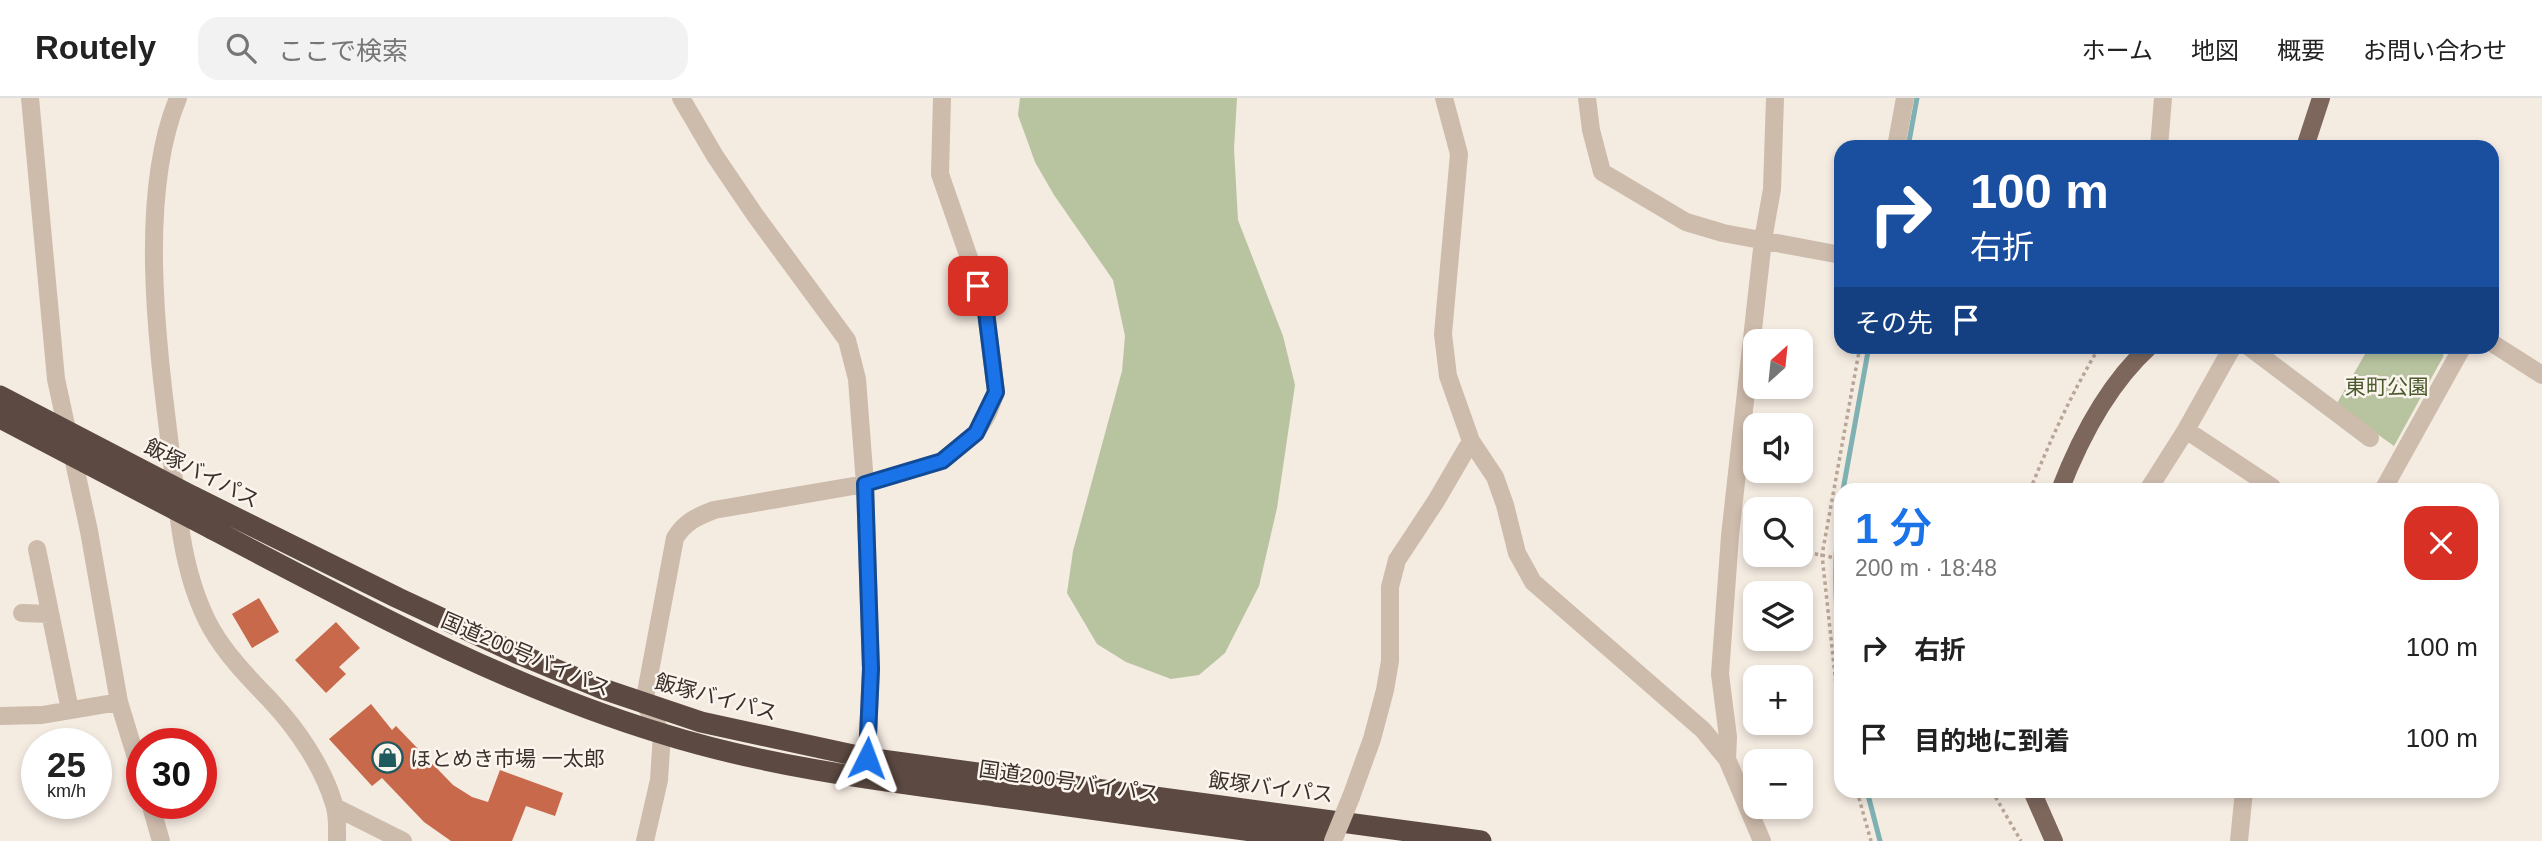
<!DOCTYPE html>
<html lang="ja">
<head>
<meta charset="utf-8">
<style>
  :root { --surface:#fff; --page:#f2f2f2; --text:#222; --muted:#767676; --line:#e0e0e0; --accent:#1a73e8 }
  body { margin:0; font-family:Arial,"Noto Sans JP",sans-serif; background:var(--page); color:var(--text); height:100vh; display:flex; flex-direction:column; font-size:26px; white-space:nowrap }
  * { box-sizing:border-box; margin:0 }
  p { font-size:23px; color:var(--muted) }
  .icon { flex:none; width:38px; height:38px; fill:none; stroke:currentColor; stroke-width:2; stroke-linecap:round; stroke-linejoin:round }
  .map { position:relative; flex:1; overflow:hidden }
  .panel { position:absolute; left:1834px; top:385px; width:665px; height:315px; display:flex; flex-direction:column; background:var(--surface); border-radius:21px; box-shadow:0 4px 10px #0003 }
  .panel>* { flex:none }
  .banner { position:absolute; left:1834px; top:42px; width:665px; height:214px; border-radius:21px; box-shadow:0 4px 10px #0003; background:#1a4fa0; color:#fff; overflow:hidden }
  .needle { width:46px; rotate:27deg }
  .controls { position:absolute; left:1743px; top:231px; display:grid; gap:14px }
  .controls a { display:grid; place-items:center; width:70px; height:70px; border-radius:14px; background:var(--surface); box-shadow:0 4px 10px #0003; font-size:35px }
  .speed { position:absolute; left:21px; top:630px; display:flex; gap:14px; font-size:35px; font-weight:700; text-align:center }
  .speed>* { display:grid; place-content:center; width:91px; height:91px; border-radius:50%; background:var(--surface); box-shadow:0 4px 10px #0003; line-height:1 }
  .speed small { font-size:18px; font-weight:400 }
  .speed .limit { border:10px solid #d22; background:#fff; color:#111 }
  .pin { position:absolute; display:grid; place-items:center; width:60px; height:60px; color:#fff; margin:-30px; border-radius:14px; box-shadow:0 4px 10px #0006 }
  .me { position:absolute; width:77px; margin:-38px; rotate:3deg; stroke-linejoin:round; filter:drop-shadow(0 0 5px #0008) }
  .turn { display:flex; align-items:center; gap:24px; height:147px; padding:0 21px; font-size:32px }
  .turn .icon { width:91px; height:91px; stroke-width:2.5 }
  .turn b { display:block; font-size:49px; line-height:60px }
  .then { display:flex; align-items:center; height:66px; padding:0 21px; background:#0003; gap:14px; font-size:26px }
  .round { display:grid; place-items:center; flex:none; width:74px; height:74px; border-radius:21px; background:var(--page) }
  .headline { display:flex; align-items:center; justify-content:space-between; height:119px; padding:0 21px }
  h1 { font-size:42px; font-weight:600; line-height:52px; color:var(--accent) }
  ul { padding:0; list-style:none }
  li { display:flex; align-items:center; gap:21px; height:91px; padding:0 21px }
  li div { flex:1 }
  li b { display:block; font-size:26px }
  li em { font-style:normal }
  header { display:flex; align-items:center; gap:42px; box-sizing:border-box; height:98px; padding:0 35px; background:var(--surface); border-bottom:2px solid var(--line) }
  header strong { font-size:33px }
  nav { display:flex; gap:38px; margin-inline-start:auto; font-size:24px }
  .search { width:490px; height:63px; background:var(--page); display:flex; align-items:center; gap:18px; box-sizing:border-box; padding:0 24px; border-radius:21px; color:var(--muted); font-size:26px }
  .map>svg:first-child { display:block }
</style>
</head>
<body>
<header>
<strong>Routely</strong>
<div class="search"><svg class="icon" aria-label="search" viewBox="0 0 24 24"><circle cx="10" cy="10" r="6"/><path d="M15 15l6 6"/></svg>ここで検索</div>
<nav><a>ホーム</a><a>地図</a><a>概要</a><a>お問い合わせ</a></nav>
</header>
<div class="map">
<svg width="2542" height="743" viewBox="0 0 2542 743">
  <rect width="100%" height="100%" fill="#f4ebe1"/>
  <path fill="#b8c4a0" d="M1020,0H1237L1234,51L1238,122L1283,238L1295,287L1277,410L1259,488L1225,555L1199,577L1171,581L1126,564L1097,546L1067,495L1073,453L1122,273L1125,238L1113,182L1054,97L1035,64L1018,17Z
    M2438,248L2444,252L2443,259L2394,348L2336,307L2369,249Z"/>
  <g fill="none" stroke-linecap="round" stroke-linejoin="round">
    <path stroke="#7fb0b2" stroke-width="5" d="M1908,49L1917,0
      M1843,392L1869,248
      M1841,406C1833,456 1835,510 1841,561
      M1867,693L1880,743"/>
  </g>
  <path fill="#c8694b" d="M259,500L279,534L252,550L232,516Z
    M336,524L360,550L339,569L346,576L326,595L295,562Z
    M371,606L392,632L396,628L453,687L472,699L488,704L500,672L563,695L555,718L526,708L512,743H451L424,724L382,680L372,688L329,641Z"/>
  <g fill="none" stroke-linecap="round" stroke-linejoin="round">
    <path stroke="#b9a596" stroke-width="3.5" stroke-dasharray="3.5 3.5" stroke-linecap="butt" d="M2030,392C2050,343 2072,294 2100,248
      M1801,453L1841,461
      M1841,633L1822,457L1860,248
      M1857,693L1871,743
      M1992,693L2021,743"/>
    <path stroke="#cdbbac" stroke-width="18" d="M30,0L56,281L89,433L119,604L142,679
      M178,0C137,99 158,251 171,356C178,415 182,477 211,530C227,558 249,580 271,603C298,632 323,669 334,706C338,717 337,731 337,743
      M681,0L715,58L755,117L847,242L857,281L865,386L871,571L867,660
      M1444,0L1459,56L1443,236L1448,278L1471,343L1495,379L1505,407L1517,455L1533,484L1703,632L1727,661L1762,743
      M1587,0L1591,32L1602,74L1686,124L1723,135L1841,157
      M1896,49L1905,0
      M2159,49L2163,0
      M2492,245L2542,277
      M2248,248L2370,340
      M2186,332L2272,389L2270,392
      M2148,392L2186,332L2233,248
      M2383,392L2463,248
      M37,451L70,612
      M22,515L50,516
      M0,618L42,617L119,604
      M1727,661L1728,639L1720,576L1730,438L1763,142L1772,91L1775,0
      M1351,699L1372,641L1385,592L1390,563V489L1397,462L1436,403L1471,343
      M150,705L161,743
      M335,709L403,743
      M645,743L659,682L662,636L644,605L675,440C685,424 696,419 714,412L865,386L942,363L976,335L988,315L996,294L985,206L940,76L942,0
      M2239,743L2244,693"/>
    <path stroke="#7d675c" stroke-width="18" d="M2305,49L2321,0
      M2060,392C2080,340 2108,286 2150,248
      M2032,693L2054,743"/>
    <path stroke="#5c4a42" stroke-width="21" d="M194,399L398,500L516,555L603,591L701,624L867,660L1481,743
      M212,431C357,507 503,587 660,635C768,669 882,683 994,698C1104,713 1215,728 1325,743"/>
    <path stroke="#cdbbac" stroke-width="18" d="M1333,743L1351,699"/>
    <path stroke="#5c4a42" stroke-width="21" d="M0,298L194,399
      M0,320L212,431"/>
  </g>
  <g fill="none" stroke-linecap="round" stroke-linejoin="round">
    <defs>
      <path id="route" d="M867,660L871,571L865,386L942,363L976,335L996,294L985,206L978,188"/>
    </defs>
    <use href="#route" stroke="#114b97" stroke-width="18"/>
    <use href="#route" stroke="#1a73e8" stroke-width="12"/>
  </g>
  <defs>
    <symbol id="shop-ring" viewBox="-11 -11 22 22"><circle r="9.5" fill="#fbf5ee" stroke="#1f5a5e" stroke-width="1.5"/><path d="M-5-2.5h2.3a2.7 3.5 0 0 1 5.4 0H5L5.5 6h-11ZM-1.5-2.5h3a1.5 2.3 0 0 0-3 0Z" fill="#1f5a5e"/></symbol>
  </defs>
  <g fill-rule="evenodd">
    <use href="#shop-ring" x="370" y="642" width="35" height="35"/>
  </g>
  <g text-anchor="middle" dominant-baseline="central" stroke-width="5" stroke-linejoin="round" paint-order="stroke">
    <g font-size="21" fill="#4a5a2e" stroke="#fbf5ee">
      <text x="2387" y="288">東町公園</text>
    </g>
    <g font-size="21" fill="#3b302b" stroke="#fbf5ee">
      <text transform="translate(202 375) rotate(27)">飯塚バイパス</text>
      <text transform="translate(526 556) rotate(23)">国道200号バイパス</text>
      <text transform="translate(716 599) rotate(15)">飯塚バイパス</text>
      <text transform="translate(1069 683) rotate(8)">国道200号バイパス</text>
      <text transform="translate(1271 689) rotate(7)">飯塚バイパス</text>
    </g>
    <g font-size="21" fill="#3b302b" stroke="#fbf5ee" text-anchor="start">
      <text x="410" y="660">ほとめき市場 一太郎</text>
    </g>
  </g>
</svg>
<div class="controls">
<a><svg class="needle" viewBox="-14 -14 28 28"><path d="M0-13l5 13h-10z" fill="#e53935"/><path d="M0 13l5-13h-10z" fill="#767676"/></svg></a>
<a><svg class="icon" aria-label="sound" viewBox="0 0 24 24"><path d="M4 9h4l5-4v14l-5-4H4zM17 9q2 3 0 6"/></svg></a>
<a><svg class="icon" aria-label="search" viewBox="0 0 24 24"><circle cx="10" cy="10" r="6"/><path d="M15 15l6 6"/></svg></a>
<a><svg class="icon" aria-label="layers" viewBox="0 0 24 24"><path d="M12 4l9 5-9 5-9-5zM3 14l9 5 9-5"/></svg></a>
<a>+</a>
<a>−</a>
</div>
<div class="speed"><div>25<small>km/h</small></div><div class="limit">30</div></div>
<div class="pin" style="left:978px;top:188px;background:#d93025"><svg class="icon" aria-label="arrive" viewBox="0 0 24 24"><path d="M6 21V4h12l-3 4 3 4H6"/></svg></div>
<svg class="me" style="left:867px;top:660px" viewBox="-20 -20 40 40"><path d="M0-17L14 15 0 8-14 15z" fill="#1a73e8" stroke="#fff" stroke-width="4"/></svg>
<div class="banner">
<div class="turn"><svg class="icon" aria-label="right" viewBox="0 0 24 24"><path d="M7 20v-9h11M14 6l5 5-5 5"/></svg><div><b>100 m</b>右折</div></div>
<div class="then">その先<svg class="icon" aria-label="arrive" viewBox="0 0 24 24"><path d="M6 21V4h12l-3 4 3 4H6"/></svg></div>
</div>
<section class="panel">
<div class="headline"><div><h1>1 分</h1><p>200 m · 18:48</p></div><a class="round" style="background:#d93025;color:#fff"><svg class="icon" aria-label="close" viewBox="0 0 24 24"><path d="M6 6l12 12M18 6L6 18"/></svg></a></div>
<ul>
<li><svg class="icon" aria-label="right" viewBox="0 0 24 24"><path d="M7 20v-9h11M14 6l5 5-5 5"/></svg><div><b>右折</b></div><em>100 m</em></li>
<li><svg class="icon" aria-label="arrive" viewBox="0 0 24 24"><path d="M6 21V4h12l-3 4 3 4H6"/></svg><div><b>目的地に到着</b></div><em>100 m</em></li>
</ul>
</section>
</div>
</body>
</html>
